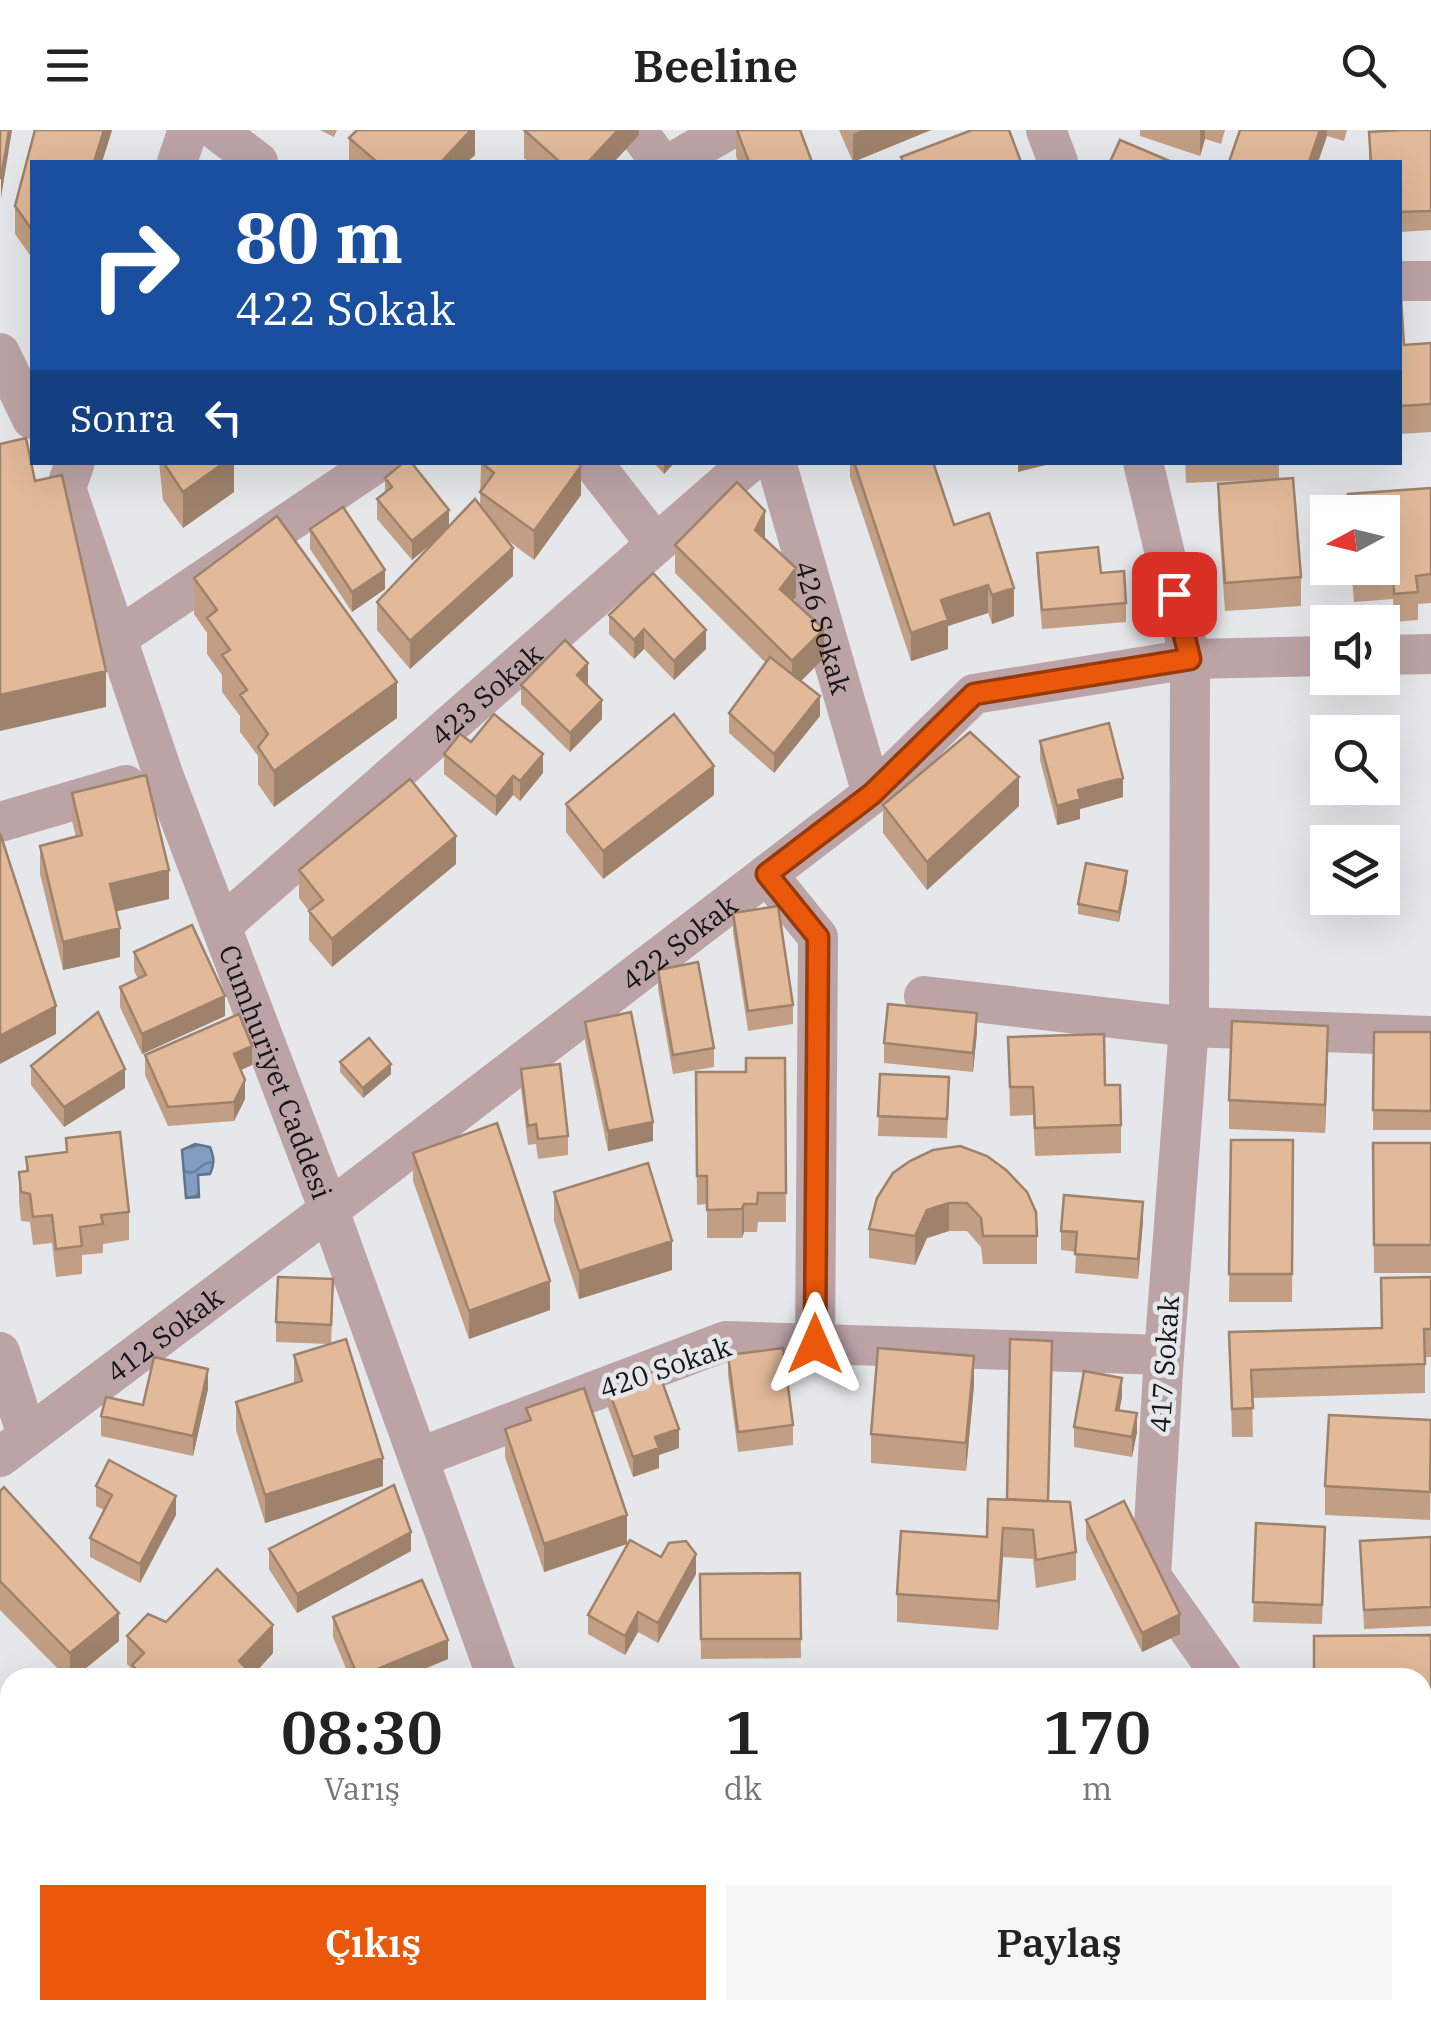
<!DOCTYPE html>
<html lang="tr">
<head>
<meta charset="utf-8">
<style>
  :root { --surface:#fff; --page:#f6f6f6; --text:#222; --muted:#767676; --accent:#ea580c }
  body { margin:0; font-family:"IBM Plex Serif",serif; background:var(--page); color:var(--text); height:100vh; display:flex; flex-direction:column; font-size:38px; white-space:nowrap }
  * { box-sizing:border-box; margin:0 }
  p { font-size:32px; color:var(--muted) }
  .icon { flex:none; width:55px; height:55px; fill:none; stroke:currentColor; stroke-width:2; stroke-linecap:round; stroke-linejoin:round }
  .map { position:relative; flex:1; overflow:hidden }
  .drawer { position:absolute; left:0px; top:1538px; width:1432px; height:352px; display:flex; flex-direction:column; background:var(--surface); border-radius:30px 30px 0 0; box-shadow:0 10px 40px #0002 }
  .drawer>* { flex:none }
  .top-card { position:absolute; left:30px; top:30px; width:1372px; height:305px; border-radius:0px; box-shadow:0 10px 40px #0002; background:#1a4fa0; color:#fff; overflow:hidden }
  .needle { width:65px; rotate:263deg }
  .controls { position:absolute; left:1310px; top:365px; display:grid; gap:20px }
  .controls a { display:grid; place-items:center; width:90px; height:90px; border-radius:0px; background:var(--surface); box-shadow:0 10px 40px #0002; font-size:50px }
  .pin { position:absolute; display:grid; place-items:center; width:85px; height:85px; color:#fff; margin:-42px; border-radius:20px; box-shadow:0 5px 15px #0006 }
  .me { position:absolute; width:110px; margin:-55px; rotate:0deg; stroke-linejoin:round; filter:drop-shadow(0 0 8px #0008) }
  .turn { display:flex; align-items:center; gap:35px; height:210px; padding:0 40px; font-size:45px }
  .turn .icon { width:130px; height:130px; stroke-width:2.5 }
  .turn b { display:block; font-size:70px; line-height:85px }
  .then { display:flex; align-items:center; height:95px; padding:0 40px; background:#0003; gap:20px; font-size:38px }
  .eta { display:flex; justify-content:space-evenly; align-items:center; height:170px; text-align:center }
  .eta b { font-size:60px; font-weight:600; line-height:70px }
  .cta { display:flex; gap:20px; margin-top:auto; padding:20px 40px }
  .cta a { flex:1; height:115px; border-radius:0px; background:var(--accent); color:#fff; font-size:40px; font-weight:600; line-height:115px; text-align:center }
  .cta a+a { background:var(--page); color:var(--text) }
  header { display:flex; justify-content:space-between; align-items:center; height:130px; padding:0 40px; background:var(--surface); font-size:45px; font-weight:600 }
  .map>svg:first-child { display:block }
</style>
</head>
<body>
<header><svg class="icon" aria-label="menu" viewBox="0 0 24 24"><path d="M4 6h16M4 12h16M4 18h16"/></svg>Beeline<svg class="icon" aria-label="search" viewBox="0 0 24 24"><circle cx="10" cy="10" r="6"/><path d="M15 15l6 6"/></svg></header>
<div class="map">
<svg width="1431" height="1889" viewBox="0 0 1431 1889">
  <defs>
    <pattern id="water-waves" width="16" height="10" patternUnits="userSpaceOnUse" patternTransform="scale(2.5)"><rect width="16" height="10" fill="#819dc2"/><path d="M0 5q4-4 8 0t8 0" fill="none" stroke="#687f9d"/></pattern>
  </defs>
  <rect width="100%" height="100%" fill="#e5e7ea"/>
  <path fill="url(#water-waves)" stroke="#61748f" stroke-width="2.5" d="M195,1014L210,1017C214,1027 215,1033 210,1044L198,1045L199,1067L186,1068L182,1020Z"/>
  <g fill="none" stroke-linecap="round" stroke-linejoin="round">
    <g stroke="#bca3a6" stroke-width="40">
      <path d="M216,0L258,32"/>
      <path d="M637,0L660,32"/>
      <path d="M1046,0L1058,32"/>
      <path d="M177,32L188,0"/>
      <path d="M673,32L728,0"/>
      <path d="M1400,151H1431"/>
      <path d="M0,223L32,289"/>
      <path id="s1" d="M75,332L66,358L163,644L329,1080L497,1548"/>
      <path d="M592,332L656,414"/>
      <path id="s2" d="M776,332L872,664"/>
      <path d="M1143,332L1190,529L1189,897L1164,1225L1151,1446L1223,1548"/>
      <path d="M117,508L378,332"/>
      <path d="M1382,525L1431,524"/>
      <path d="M0,692L126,655"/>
      <path d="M767,744L818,807L815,1213"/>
      <path id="s3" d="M221,796L750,332"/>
      <path d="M924,866L1189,897L1431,906"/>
      <path d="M0,1222L27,1305"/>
      <path id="s4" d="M0,1327L329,1080L872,664L974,564L1190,529L1328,526"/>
      <path d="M418,1328L726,1211L1164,1225"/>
      <path d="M0,1593L10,1603"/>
      <path d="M1422,1744L1431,1758"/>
      <path d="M0,1846L10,1833"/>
      <path d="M739,1880L755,1889"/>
      <path d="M672,1889L695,1880"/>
      <path d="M1213,1889L1215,1880"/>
    </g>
  </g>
  <path fill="#c29f84" d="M35,0H112L102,32H32V128L15,104V76Z
    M320,0H337L334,7Z
    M475,0V25L467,32H349V8Z
    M524,0H639V5L614,32H529L524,28Z
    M736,0L812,32H738L736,26Z
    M839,0H931L853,32Z
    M1140,0H1225L1221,14L1205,9L1200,26L1140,6Z
    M1240,0H1347L1344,11L1327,6L1318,32H1229Z
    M1431,0V100L1400,102V32H1369V2Z
    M1400,153L1404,215L1431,213V302L1400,304Z
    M159,332H234V362L183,398L163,370Z
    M481,332L581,365L534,430L506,409L513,446L410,539L377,500V472L434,411L412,430L377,389V369L385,363V348L449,396L480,375Z
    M653,332H675L664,344Z
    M850,332H933L954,395L1014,486L992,494L988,483L948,496V519L911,531L850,347Z
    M1185,332H1279V349L1186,353Z
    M1218,354L1301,447V476L1225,481L1218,382Z
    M1431,358V473L1418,474V490L1394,492L1393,469L1354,472L1351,438H1382V382H1348V364Z
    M310,399L385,459L352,482L310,419Z
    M765,410L796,467L793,471L824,528L801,551L820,586L774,643L729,603V583L766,533L675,443V415Z
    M1037,423L1101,443L1126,473V492L1042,499L1037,442Z
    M194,448L397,588L274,677L258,654V626L240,602V586L222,562V545L207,524V503L194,484Z
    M609,485L706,519L674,550L644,519L634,529L609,504Z
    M588,553L587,554L602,589L570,622L521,574V555Z
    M1040,611L1123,667L1080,679V689L1057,695L1040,630Z
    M444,624L543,643L520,671L513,665L496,686L444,644Z
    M72,663L169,769L116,781L120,827L63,840L40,744V716L76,707L72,691Z
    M714,665L603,749L566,702V674Z
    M883,675L1019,676L927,760L883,703Z
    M456,734L332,837L309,810V781L299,768V740Z
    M1127,751L1119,792L1078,784V774Z
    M733,783L793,875V894L748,901L733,802Z
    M134,822L225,886L142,924L120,877V857L138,849L134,841Z
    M658,840L714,918V937L673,944L658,859Z
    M585,892L653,1011L608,1021L585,911Z
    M977,902L973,942L884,933V913Z
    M1374,902H1431V1000H1373Z
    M1008,907L1105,955L1121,995V1023L1035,1026L1033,985L1010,986Z
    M1328,924L1325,1003L1229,999V970Z
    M145,925L252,935L241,940L245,969L234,991L168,996L145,945Z
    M785,928L786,1092H758L757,1102H744L742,1108H707V1074L697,1075L696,942H746Z
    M340,932L391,944L363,968L340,942Z
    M31,936L125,958L64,997L31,955Z
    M521,939L568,1006V1025L538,1029L536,1014L528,1015L521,958Z
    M880,944L949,966L947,1008L878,1006Z
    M66,1008L129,1082V1110L103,1114V1123L82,1125V1144L56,1147L52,1113L33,1115L30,1092L21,1091L19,1071V1042H26V1027L66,1022Z
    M1231,1010H1293L1292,1172H1229Z
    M1373,1013H1431V1143H1374Z
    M413,1023L550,1180L469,1209L413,1051Z
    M1006,1040L1037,1106V1134H983L981,1117L967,1101H949L927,1108L915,1135L869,1128V1099Z
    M554,1062L672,1140L579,1169L554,1091Z
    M1143,1091L1138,1149L1075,1143L1076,1122L1061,1120V1101Z
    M1431,1147V1227H1425V1263L1252,1268L1253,1307H1232L1229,1202L1381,1198V1148Z
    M333,1169L331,1213L383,1356L265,1393L236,1300V1272L294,1253V1225L329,1214L276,1212V1192Z
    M728,1225L793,1295V1315L738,1322L728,1245Z
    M974,1255L966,1341L871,1333V1304Z
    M608,1258L679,1318L659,1325V1338L633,1347L608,1277Z
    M208,1259L193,1326L101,1306V1286Z
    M1122,1267L1119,1280L1137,1302L1132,1327L1074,1317V1297Z
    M526,1278L627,1414L544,1442L505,1327V1299L526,1291Z
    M1431,1290L1430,1390L1325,1385V1356Z
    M96,1356L176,1385L140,1453L90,1427V1408L104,1380L96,1376Z
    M0,1361L119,1511L74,1548H67L0,1480Z
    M1007,1369L1049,1371L1076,1422V1450L1036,1458L1033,1429L1003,1427L998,1500L897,1492V1464L987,1407Z
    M1086,1390L1180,1504L1142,1522L1086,1409Z
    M1256,1393L1325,1416L1322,1494L1253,1492Z
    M1431,1407V1496L1364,1499L1360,1411Z
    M269,1419L411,1421L297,1483L269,1439Z
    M661,1427L696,1444L658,1513L638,1502L625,1525L588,1504V1485Z
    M800,1443L801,1528L701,1529L700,1444Z
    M333,1487L448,1529L403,1548H350L333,1507Z
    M166,1492L273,1523L253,1545L256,1548H132V1539L127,1534V1506Z
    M1431,1505V1598H1422V1548Z
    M79,1880H139L131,1889H96Z
    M301,1880H389V1889H314Z
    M413,1880H485L488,1889H427L426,1886L416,1889Z
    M783,1880H869V1889H784Z
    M963,1880H1011L963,1886Z"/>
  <path fill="#9e826b" d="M9,0H12L1,68V48Z
    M104,0H112L102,32H94Z
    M471,0H475V25L467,32H441Z
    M618,0H639V5L614,32H588Z
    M862,0H931L853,32V4Z
    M1200,0H1205V9L1200,26Z
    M1320,0H1327V6L1318,32H1309Z
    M224,332H234V362L183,398V362Z
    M664,332H675L664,344Z
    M1018,332H1058L1018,342Z
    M581,336V365L534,430V401Z
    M449,380V399L412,430V411Z
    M765,381V409L755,400Z
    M513,418V446L410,539V511Z
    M796,438V467L780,488V459Z
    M385,440V459L352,482V462Z
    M988,455V483L948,496V519L911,531V503L941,470Z
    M1014,458V486L992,494V465Z
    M644,499V519L634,529V510Z
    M824,499V528L792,560V531Z
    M706,500V519L674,550V531Z
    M588,533V553L577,564V545Z
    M106,541V577L0,601V565Z
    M397,552V588L274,677V641Z
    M820,566V586L774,643V624Z
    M602,570V589L570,622V603Z
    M543,624V643L520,671V651Z
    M714,636V665L603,749V721Z
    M513,646V665L496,686V667Z
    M1019,647V676L927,760V732Z
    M1123,648V667L1080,679V689L1057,695V676L1078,660Z
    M456,706V734L332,837V809Z
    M169,740V769L110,783V754Z
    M1127,741V751L1119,792V782Z
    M120,798V827L63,840V812Z
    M225,866V886L142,924V904Z
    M56,876V904L0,934V906Z
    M977,883V902L973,942V923Z
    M1328,896V924L1325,1003V975Z
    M252,916V935L234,943V924Z
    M391,934V944L363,968V958Z
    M125,939V958L64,997V977Z
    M245,950V969L234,991V972Z
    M653,992V1011L608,1021V1001Z
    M1143,1072V1091L1138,1149V1129Z
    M949,1073V1101L927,1108L915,1135V1106L927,1080Z
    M744,1074V1102L742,1108V1079Z
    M672,1111V1140L579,1169V1141Z
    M550,1151V1180L469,1209V1181Z
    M974,1226V1255L966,1341V1313Z
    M208,1239V1259L193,1326V1306Z
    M1122,1248V1267L1116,1299V1280Z
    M1137,1283V1302L1132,1327V1307Z
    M679,1299V1318L659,1325V1338L633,1347V1327L655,1307Z
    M383,1328V1356L265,1393V1365Z
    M176,1366V1385L140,1453V1434Z
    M627,1385V1414L544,1442V1414Z
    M1003,1398V1427L998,1500V1471Z
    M411,1402V1421L297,1483V1464Z
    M696,1424V1444L658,1513V1493Z
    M638,1482V1502L625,1525V1506Z
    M119,1483V1511L74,1548H70V1523Z
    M1180,1484V1504L1142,1522V1503Z
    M273,1495V1523L250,1548L239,1531Z
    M448,1510V1529L403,1548L358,1547Z
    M10,1640V1660L0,1671V1651Z
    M119,1880H139L131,1889H119Z
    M416,1880H426V1886L416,1889Z"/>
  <path fill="#e2b999" stroke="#9e826b" stroke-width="2.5" d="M0,0H9L1,48H0Z
    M35,0H104L94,32H32V100L15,76Z
    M357,0H471L441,32H377L349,8Z
    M524,0H618L588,32H560Z
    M737,0H800L812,32H749Z
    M972,0H1009L1021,32H903L901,27Z
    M1240,0H1320L1309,32H1229Z
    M1401,0H1431V81L1400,82V32H1371L1369,2Z
    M1120,10L1172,32H1110Z
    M1400,153L1404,215L1431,213V274L1400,276Z
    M26,308L35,351L62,345L106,541L0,565V314Z
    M163,332H225L183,362Z
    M404,332H411L449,380L412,411L377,369L392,357L385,348Z
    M481,332H576L581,336L534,401L480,362L494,343Z
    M854,332H933L954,395L989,383L1014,458L992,465L988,455L941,470L948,490L911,503Z
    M1293,348L1301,447L1225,453L1218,354Z
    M737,352L765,381L755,400L796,438L780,459L824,499L792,531L675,415Z
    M1431,358V444L1416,446L1418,462L1394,464L1393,440L1354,444V438H1382V382H1349L1348,364Z
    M475,369L513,418L410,511L377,472Z
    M343,377L385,440L352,462L310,399Z
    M277,386L397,552L274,641L258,617L268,604L240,565L247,560L222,525L230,520L207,488L217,480L194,448Z
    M1098,417L1101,443L1124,441L1126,473L1042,480L1037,423Z
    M653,443L706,500L674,531L644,499L634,510L609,485Z
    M565,510L588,533L577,545L602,570L570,603L521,555Z
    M770,527L820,566L774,624L729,583Z
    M494,584L543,624L520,651L513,646L496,667L444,624L460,604L471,612Z
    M674,584L714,636L603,721L566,674Z
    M1109,593L1123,648L1078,660L1080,669L1057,676L1040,611Z
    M970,602L1019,647L927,732L883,675Z
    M146,645L169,740L110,754L120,798L63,812L40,716L82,705L72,663Z
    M410,649L456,706L332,809L309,781L323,770L299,740Z
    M0,703L56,876L0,906Z
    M1086,733L1127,741L1119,782L1078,774Z
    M778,776L793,875L748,881L733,783Z
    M192,795L225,866L142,904L120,857L146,845L134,822Z
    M698,832L714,918L673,925L658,840Z
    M888,874L977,883L973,923L884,913Z
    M98,882L125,939L64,977L31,936Z
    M631,882L653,992L608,1001L585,892Z
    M239,884L252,916L234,924L245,950L234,972L168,977L145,925Z
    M1232,891L1328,896L1325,975L1229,970Z
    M1374,902H1431V981L1373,980Z
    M1104,904L1105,955H1120L1121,995L1035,998L1033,957H1010L1008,907Z
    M369,908L391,934L363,958L340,932Z
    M746,928H785L786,1063H758L757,1074H744L742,1079L707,1080V1046H697L696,942H746Z
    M560,934L568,1006L538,1009L536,994L528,996L521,939Z
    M880,944L949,947L947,989L878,986Z
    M497,993L550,1151L469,1181L413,1023Z
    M120,1002L129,1082L101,1085L103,1094L80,1097L82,1116L56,1119L52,1085L33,1087L30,1064L21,1062L19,1042L28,1041L26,1027L67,1022L66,1008Z
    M1231,1010H1293L1292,1144H1229Z
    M1373,1013H1431V1115H1374Z
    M960,1016L987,1026L1006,1040L1027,1062L1036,1082L1037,1106H983L981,1088L967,1073H949L927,1080L915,1106L869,1099L877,1068L893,1043L910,1031L933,1020Z
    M648,1033L672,1111L579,1141L554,1062Z
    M1064,1065L1143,1072L1138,1129L1075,1124L1077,1102L1061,1101Z
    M278,1147L333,1149L331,1195L276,1192Z
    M1431,1147V1199H1424L1425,1234L1251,1240L1253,1278L1232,1279L1229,1202L1382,1198L1381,1148Z
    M346,1209L383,1328L265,1365L236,1272L302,1251L294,1225Z
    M1010,1209L1052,1211L1048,1371L1007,1369Z
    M783,1218L793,1295L738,1302L728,1225Z
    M878,1218L974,1226L966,1313L871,1304Z
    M154,1227L208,1239L193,1306L101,1286L106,1267L143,1275Z
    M658,1240L679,1299L655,1307L659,1318L633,1327L608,1258Z
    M1084,1241L1122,1248L1116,1280L1137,1283L1132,1307L1074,1297Z
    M584,1258L627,1385L544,1414L505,1299L531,1290L526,1278Z
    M1329,1285L1431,1290L1430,1362L1325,1356Z
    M109,1330L176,1366L140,1434L90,1408L112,1365L96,1356Z
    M394,1355L411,1402L297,1464L269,1419Z
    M4,1357L119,1483L70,1523L0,1451V1361Z
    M988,1369L1070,1372L1076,1422L1036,1430L1033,1400L1003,1398L998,1471L897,1464L901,1401L987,1407Z
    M1124,1371L1180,1484L1142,1503L1086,1390Z
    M1256,1393L1325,1397L1322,1475L1253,1472Z
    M1431,1407V1477L1364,1480L1360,1411Z
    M630,1410L661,1427L669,1413L686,1411L696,1424L658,1493L638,1482L625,1506L588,1485Z
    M217,1439L273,1495L239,1531L256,1548H160L157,1545L155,1548H145L132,1535L144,1523L127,1506L148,1484L166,1492Z
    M800,1443L801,1509H701L700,1444Z
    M422,1450L448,1510L358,1547L333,1487Z
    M1431,1505V1570H1422V1548H1314V1506Z
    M0,1626L10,1636V1640L0,1651Z
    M158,1880H206L219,1887L223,1880H263L267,1889H153Z
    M329,1880H388L382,1889H323Z
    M431,1880H485L488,1889H434Z"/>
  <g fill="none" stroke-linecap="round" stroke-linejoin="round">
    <defs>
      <path id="route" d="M815,1214L818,807L767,744L872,664L974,564L1190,529L1174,464"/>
    </defs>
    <use href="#route" stroke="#983908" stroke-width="25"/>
    <use href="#route" stroke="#ea580c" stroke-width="18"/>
  </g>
  <g text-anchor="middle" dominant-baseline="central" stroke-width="9" stroke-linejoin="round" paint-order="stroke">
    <g font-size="28" fill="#151617" stroke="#e5e7ea">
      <text stroke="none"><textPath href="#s2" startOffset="172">426 Sokak</textPath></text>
      <text stroke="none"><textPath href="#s3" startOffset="352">423 Sokak</textPath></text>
      <text stroke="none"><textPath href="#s4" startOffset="852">422 Sokak</textPath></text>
      <text stroke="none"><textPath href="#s1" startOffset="648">Cumhuriyet Caddesi</textPath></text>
      <text stroke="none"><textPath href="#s4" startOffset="205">412 Sokak</textPath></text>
      <text transform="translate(1164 1234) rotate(-86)">417 Sokak</text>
      <text transform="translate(665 1237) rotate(-19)">420 Sokak</text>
    </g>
  </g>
</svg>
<div class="controls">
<a><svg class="needle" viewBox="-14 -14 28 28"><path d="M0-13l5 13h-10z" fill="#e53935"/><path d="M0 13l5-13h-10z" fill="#767676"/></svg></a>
<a><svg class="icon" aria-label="sound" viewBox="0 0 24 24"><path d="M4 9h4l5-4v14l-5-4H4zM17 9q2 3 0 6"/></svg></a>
<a><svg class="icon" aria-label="search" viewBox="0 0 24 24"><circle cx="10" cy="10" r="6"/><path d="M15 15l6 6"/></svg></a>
<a><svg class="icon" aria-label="layers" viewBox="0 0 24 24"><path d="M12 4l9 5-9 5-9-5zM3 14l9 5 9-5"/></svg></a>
</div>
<div class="pin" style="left:1174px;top:464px;background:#d93025"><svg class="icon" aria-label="arrive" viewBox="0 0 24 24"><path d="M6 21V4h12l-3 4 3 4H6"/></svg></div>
<svg class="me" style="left:815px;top:1214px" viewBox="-20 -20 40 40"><path d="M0-17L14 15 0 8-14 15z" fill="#ea580c" stroke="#fff" stroke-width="4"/></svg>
<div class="top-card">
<div class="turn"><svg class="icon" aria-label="right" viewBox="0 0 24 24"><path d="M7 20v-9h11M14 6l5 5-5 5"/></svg><div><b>80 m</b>422 Sokak</div></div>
<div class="then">Sonra<svg class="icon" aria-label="left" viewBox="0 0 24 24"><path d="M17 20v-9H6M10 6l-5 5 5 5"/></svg></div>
</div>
<section class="drawer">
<div class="eta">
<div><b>08:30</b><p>Varış</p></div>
<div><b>1</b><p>dk</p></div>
<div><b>170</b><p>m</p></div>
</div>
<div class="cta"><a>Çıkış</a><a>Paylaş</a></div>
</section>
</div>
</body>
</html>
